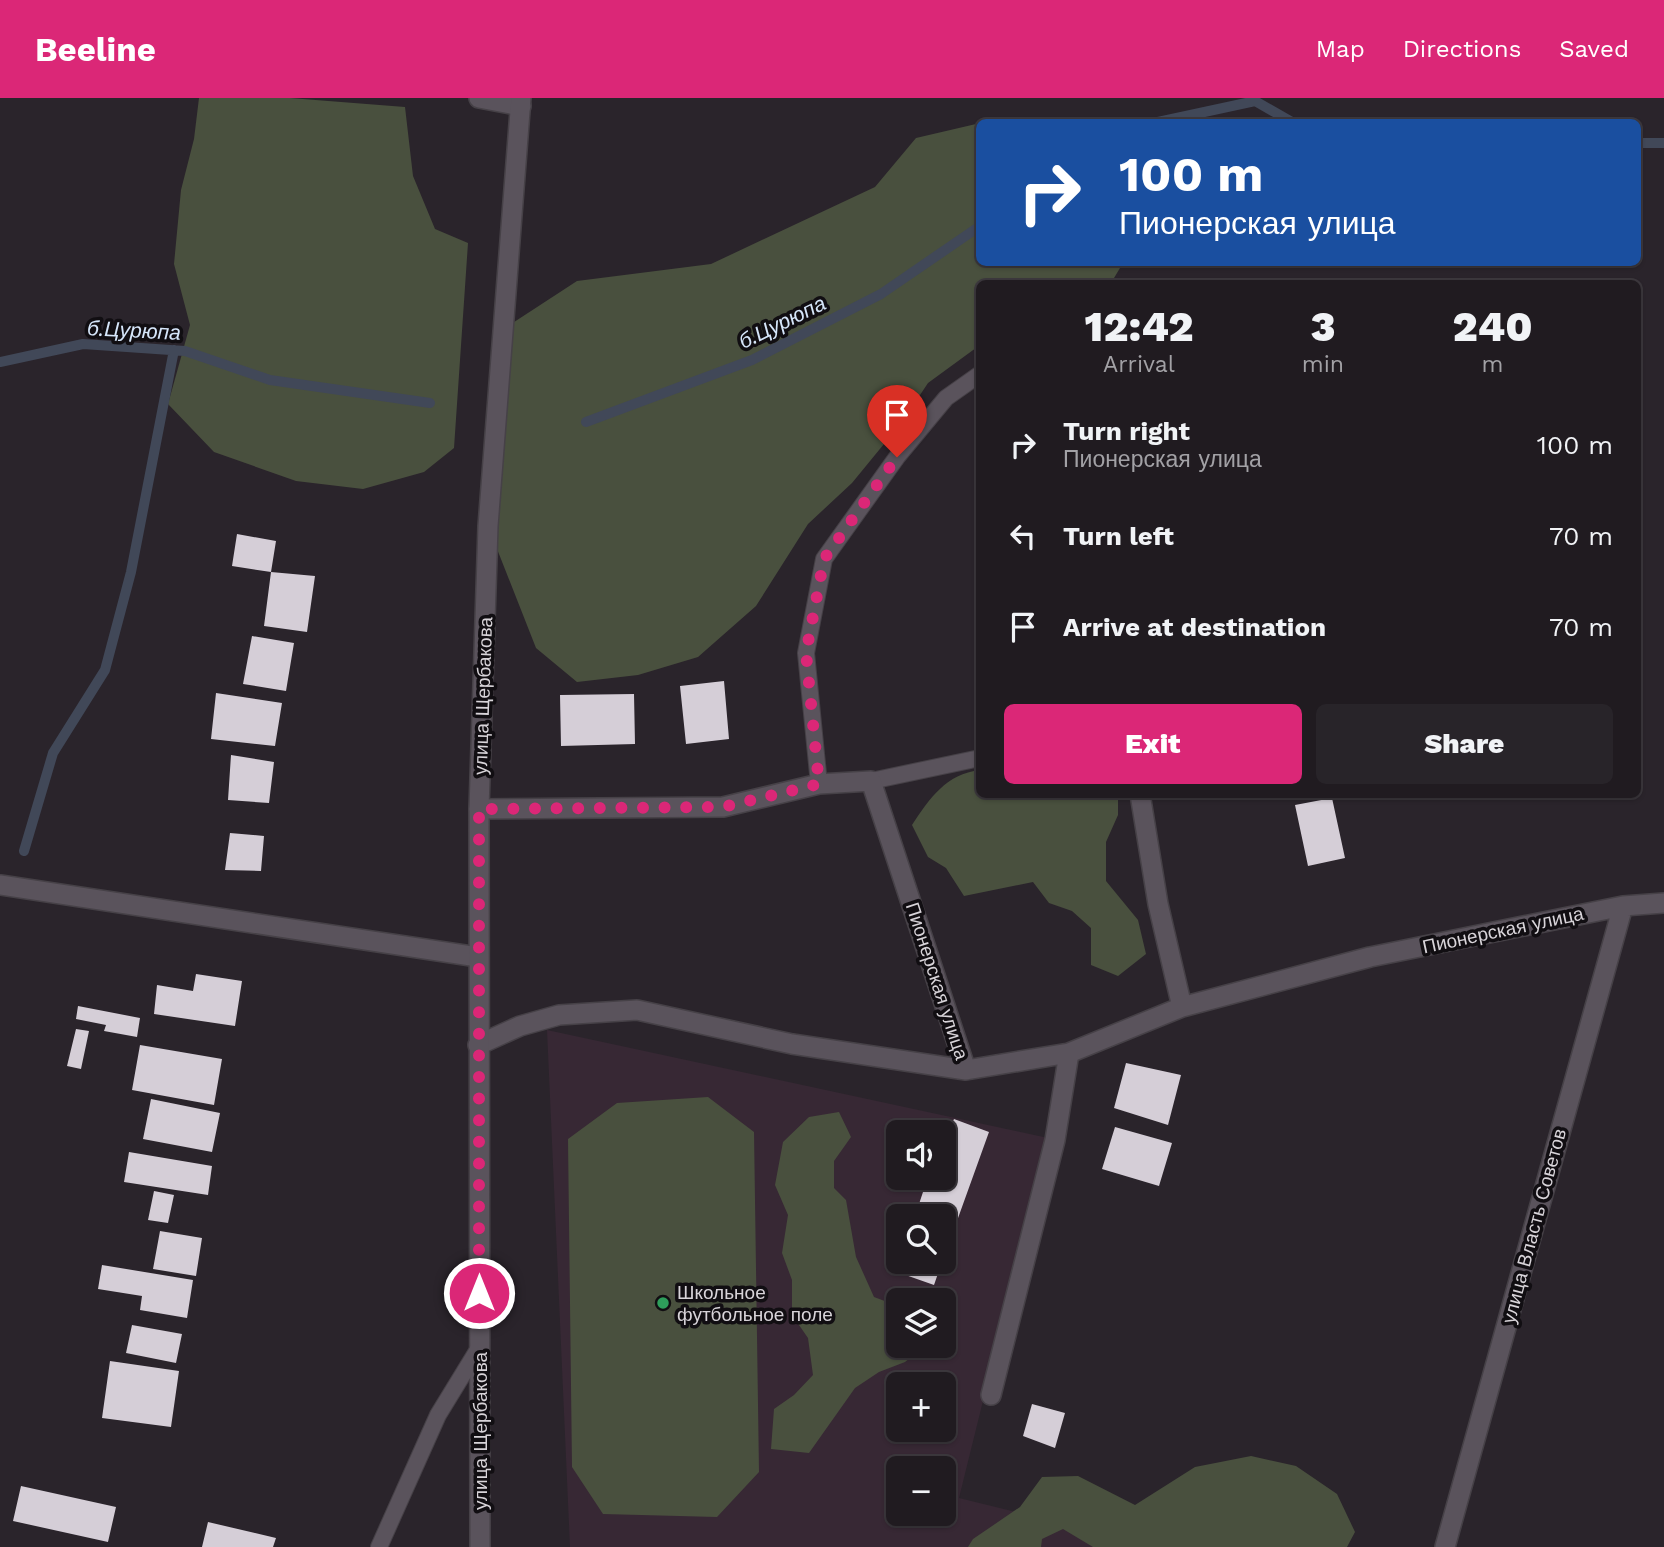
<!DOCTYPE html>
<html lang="en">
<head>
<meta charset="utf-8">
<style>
  :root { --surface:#201b20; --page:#282429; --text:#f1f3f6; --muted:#a2a1a5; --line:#3d393e; --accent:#db2777 }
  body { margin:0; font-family:"Work Sans",sans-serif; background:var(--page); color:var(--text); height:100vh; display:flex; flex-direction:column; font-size:26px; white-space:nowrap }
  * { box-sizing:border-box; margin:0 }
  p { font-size:23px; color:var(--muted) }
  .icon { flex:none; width:38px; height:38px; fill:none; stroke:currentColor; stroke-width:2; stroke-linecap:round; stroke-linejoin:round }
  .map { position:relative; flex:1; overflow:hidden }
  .sheet { position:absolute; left:976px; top:182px; width:665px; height:518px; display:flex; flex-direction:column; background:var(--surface); border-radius:10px; box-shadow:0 2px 5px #0004,0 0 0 2px var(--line) }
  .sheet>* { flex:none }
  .guide { position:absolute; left:976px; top:21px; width:665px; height:147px; border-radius:10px; box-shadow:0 2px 5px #0004,0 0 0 2px var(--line); background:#1a4fa0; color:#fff; overflow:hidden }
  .controls { position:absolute; left:886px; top:1022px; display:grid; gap:14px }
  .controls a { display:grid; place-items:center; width:70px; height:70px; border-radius:10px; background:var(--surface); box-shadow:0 2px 5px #0004,0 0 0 2px var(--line); font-size:35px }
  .pin { position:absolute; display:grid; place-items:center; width:60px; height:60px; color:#fff; margin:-72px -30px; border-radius:50% 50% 50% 0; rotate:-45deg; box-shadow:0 0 7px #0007 }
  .pin .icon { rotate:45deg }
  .me { position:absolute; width:77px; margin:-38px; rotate:0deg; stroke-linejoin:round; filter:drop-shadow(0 0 5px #0008) }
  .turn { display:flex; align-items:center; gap:24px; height:147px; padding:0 28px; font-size:32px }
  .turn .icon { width:91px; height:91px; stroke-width:2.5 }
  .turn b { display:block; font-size:49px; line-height:60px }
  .eta { display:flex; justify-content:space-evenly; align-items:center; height:119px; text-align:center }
  .eta b { font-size:42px; font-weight:800; line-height:49px }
  .primary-button { display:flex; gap:14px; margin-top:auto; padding:14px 28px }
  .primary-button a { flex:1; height:80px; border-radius:10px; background:var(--accent); color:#fff; font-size:28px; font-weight:800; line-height:80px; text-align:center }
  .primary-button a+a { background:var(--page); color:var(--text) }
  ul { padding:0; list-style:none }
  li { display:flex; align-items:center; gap:21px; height:91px; padding:0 28px }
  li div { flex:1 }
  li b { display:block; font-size:26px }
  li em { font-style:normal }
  header { display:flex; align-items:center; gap:42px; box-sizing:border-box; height:98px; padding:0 35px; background:var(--accent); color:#fff }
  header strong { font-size:33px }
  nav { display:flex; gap:38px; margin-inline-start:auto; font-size:24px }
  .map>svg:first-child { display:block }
</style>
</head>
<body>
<header>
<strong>Beeline</strong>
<nav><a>Map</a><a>Directions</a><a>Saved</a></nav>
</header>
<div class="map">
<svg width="1664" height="1449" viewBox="0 0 1664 1449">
  <rect width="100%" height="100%" fill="#2a242b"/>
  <path fill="#372834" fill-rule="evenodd" d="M547,932L1048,1040L959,1400L1157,1449H570ZM898,1034H943V1080H898ZM898,1118H943V1164H898ZM898,1202H943V1248H898ZM898,1286H943V1332H898ZM898,1370H943V1416H898Z"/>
  <path fill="#49503e" d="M199,0H290L405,9L413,78L435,131L468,145L454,350L424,374L363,391L296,383L214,354L168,306L190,227L174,166L181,92L194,41Z
    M1006,19L1057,24H980V164L1123,165L1111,185L980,186V247L928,285L902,324L852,385L808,426L756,508L698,559L638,577L577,584L536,550L488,428L502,232L577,183L711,166L875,89L916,40Z
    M980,672V696L1118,697V717L1106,744V783L1138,822L1146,856L1118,878L1091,867V830L1072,813L1049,805L1033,784L964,798L946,770L928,759L912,727C930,700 946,676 980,672Z
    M708,999L754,1034L759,1374L717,1419L603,1416L572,1369L568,1041L617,1005Z
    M839,1014L851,1039L834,1063V1090L846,1102L856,1159L874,1199L898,1208V1248H925L905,1264L879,1274L855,1290L809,1355L771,1351L774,1311L794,1297L813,1277L808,1240L792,1217V1182L782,1155L788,1117L775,1087L783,1044L809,1019Z
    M1251,1358L1296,1368L1337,1396L1355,1434L1347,1449H1093L1063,1431L1042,1441L1041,1449H968L973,1441L1020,1409L1042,1379L1078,1378L1135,1407L1195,1369Z"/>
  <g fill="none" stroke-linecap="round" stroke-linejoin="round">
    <path stroke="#414858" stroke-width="10" d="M1158,24L1255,3L1292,24
      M1638,45H1664
      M0,264L83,246L185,253L270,282L430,305
      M586,324L752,262L881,196L980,128
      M24,753L53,655L105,572L131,474L174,252"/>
  </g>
  <path fill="#d5ced7" d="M237,436L276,443L271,474L232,468Z
    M271,474L315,478L307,534L264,528Z
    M252,538L294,545L286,593L243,586Z
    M724,583L729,641L686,646L680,588Z
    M216,595L282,605L275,648L211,641Z
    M634,596L635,646L561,648L560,597Z
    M231,657L274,664L269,705L228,702Z
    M1332,700L1345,760L1308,768L1295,707Z
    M230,735L264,738L261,773L225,772Z
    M196,876L242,883L235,928L154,916L157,887L193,893Z
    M78,908L140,920L137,939L104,933L106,927L76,921Z
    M76,931L89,933L81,971L67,968Z
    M140,947L222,961L214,1007L132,992Z
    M1126,965L1181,977L1168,1027L1114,1010Z
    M151,1001L220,1015L212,1054L143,1041Z
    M954,1021L989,1034L944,1159L943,1118H915L923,1094L900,1084L901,1080H943V1045Z
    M1115,1029L1172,1045L1159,1088L1102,1071Z
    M129,1054L212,1068L208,1097L124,1084Z
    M154,1093L174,1097L168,1125L148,1122Z
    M160,1133L202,1140L196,1178L153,1171Z
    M900,1164H942L934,1187L897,1174Z
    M102,1167L193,1182L187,1220L140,1212L142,1198L98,1191Z
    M132,1227L182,1236L176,1265L126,1255Z
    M110,1263L179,1273L171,1329L102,1320Z
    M1032,1306L1065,1315L1055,1350L1023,1338Z
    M21,1388L116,1409L108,1444L13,1423Z
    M208,1424L276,1440L273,1449H202Z"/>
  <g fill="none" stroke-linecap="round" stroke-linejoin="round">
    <defs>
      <path id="service" d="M871,683L980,660
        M819,686L806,555L824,461L897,359L946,300L980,276
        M379,1449L438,1317L479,1250"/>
      <path id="minor" d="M479,0L521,8
        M1140,696L1158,806L1182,909
        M479,711L723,709L819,686L871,683L966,972L1069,955L1182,909L1370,859L1623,808L1664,805
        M0,787L478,859
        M478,947L520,928L559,917L637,912L792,946L966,972
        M991,1297L1055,1042L1069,955
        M1445,1449L1623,808"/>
      <path id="tertiary" d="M480,1449L479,711L488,428L521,0"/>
    </defs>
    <use href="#service" stroke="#464147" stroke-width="18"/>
    <use href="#minor" stroke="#464147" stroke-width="22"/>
    <use href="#tertiary" stroke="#464147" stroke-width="22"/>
    <use href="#service" stroke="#5a535c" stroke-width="16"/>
    <use href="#minor" stroke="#5a535c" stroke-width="19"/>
    <use href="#tertiary" stroke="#5a535c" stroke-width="19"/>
  </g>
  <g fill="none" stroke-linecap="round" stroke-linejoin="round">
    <path stroke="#db2777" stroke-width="12" stroke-dasharray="0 21.6" d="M479,1195V711L723,709L819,686L806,555L824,461L897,359"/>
  </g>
  <circle fill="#2e9e5b" stroke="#110e12" stroke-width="2.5" cx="663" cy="1205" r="7"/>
  <g text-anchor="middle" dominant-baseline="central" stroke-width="7" stroke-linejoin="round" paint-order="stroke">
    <g font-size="19" fill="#d8d4d9" stroke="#110e12">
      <text transform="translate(483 598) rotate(-88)">улица Щербакова</text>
      <text transform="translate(1503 832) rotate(-12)">Пионерская улица</text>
      <text transform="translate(937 883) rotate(72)">Пионерская улица</text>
      <text transform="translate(1534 1128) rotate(-75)">улица Власть Советов</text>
      <text transform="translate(480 1333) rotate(-90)">улица Щербакова</text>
    </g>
    <g font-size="19" fill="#d8d4d9" stroke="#110e12" text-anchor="start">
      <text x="677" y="1194">Школьное<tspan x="677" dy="22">футбольное поле</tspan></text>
    </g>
    <g font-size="21" font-style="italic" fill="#d6e6fa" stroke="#110e12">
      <text transform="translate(782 224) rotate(-26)">б.Цурюпа</text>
      <text transform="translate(134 232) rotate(3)">б.Цурюпа</text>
    </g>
  </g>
</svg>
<div class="controls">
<a><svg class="icon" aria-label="sound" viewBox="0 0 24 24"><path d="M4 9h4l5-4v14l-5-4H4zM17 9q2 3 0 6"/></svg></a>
<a><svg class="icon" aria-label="search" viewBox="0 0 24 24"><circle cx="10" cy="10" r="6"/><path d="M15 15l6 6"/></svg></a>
<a><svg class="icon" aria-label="layers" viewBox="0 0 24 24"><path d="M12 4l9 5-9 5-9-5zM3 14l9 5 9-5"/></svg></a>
<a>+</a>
<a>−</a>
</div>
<div class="pin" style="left:897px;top:359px;background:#d93025"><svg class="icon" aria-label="arrive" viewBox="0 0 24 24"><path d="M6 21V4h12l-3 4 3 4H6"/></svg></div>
<svg class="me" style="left:479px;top:1195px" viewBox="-20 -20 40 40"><circle r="17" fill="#db2777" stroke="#fff" stroke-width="3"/><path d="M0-11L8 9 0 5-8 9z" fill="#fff"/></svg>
<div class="guide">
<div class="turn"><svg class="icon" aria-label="right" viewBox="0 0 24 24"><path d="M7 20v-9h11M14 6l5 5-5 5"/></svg><div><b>100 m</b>Пионерская улица</div></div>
</div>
<section class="sheet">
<div class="eta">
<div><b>12:42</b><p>Arrival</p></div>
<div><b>3</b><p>min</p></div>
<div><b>240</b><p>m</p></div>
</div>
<ul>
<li><svg class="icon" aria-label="right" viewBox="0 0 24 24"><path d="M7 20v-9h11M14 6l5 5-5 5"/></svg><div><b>Turn right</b><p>Пионерская улица</p></div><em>100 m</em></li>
<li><svg class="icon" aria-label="left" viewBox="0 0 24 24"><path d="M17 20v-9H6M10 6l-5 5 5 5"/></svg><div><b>Turn left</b></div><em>70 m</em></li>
<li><svg class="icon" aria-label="arrive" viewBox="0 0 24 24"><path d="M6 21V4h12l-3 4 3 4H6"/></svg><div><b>Arrive at destination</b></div><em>70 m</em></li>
</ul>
<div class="primary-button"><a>Exit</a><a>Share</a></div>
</section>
</div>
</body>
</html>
